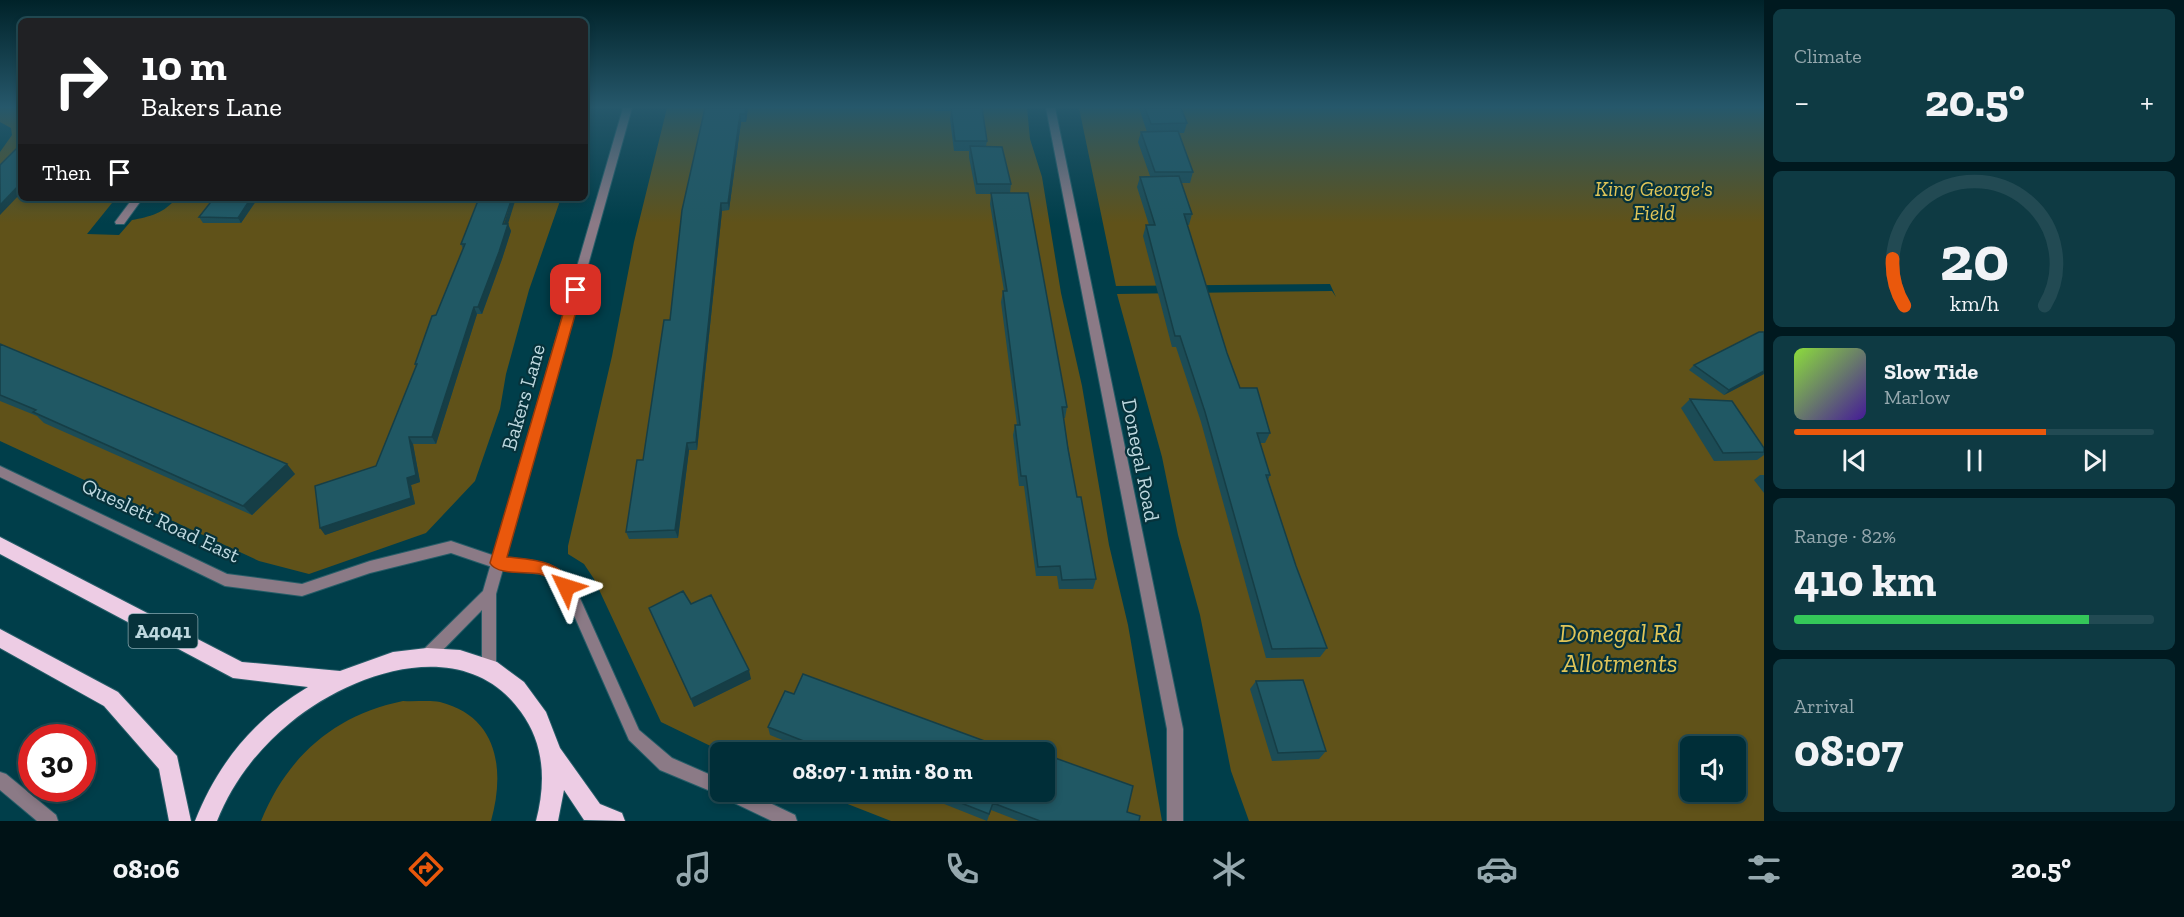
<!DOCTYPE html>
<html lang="en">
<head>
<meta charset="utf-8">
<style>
  body { margin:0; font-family:"Zilla Slab",serif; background:#0e3a43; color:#f1f3f6; height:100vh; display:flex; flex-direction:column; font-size:22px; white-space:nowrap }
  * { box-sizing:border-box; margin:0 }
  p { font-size:20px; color:#95a8ae }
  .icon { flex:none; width:33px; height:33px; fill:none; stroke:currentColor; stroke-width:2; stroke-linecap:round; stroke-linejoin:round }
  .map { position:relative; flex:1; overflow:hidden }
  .side { display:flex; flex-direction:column; gap:9px; padding:9px; background:#00191f; width:420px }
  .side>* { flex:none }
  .top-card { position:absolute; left:18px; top:18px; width:570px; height:183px; border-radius:9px; box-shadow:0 3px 9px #0003,0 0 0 2px #224a53; background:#202124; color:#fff; overflow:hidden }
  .controls { position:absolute; left:1680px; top:736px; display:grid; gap:12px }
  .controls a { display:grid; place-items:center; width:66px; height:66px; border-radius:9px; background:#002e38; box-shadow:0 3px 9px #0003,0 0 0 2px #224a53; font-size:30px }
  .speed { position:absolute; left:18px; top:724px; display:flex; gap:12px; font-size:30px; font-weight:700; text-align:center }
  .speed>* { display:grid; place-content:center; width:78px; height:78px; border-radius:50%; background:#002e38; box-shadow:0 3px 9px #0003,0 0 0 2px #224a53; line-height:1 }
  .speed .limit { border:9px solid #d22; background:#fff; color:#111 }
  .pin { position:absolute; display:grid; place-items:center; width:51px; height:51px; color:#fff; margin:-26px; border-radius:12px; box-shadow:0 3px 9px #0006 }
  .me { position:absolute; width:66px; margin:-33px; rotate:311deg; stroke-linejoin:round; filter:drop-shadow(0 0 4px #0008) }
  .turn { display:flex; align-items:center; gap:21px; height:126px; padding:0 24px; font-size:27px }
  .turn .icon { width:78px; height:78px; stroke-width:2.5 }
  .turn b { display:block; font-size:42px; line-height:51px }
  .then { display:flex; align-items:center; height:57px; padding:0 24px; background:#0003; gap:12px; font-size:22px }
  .big { font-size:45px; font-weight:700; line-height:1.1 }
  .side .tile { flex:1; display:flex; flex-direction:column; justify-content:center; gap:9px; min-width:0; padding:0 21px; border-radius:9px; background:#0e3a43 }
  .side .dial { align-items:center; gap:0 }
  .dial svg { height:156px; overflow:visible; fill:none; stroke:#224a53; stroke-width:7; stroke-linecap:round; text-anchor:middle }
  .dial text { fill:#f1f3f6; stroke:none }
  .song { display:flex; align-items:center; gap:18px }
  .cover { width:72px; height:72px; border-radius:9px; background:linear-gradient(135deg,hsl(90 70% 55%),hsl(260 70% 35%)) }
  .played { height:6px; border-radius:3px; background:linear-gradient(90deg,#ea580c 70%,#224a53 70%) }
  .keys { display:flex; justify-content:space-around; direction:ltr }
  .heat { display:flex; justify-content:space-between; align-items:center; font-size:33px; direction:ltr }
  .charge { height:9px; border-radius:4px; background:linear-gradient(90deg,#34c759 82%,#224a53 0) }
  .trip { position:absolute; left:710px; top:742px; width:345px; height:60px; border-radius:9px; background:#002e38; box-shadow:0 3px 9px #0003,0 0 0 2px #224a53; font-weight:700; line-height:60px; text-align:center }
  .tab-bar { display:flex; height:96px; justify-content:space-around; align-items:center; background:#001216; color:#95a8ae }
  .tab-bar .icon { width:42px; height:42px }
  .tab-bar .on { color:#ea580c }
  .tab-bar b { font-size:27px; color:#f1f3f6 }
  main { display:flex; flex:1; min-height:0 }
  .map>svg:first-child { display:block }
  .green { fill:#605219; fill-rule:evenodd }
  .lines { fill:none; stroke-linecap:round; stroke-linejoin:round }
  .service-casing { stroke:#265d68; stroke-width:2 }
  .minor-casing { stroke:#265d68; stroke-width:2 }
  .tertiary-casing { stroke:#265d68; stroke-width:2 }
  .trunk-casing { stroke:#265d68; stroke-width:2 }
  .service { fill:#8b7a86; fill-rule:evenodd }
  .minor { fill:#8b7a86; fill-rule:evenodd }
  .tertiary { fill:#8b7a86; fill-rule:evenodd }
  .trunk { fill:#edcce4; fill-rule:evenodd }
  .wall { fill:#1c4c56 }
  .shaded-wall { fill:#163e46 }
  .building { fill:#205864; stroke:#163e46; stroke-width:1.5 }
  .route { fill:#ea580c; stroke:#983908; stroke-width:1.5 }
  .labels { text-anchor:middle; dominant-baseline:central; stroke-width:4.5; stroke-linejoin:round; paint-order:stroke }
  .shield { fill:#06323b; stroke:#87a6ae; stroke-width:1.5 }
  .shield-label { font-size:20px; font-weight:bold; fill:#bed8df }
  .park-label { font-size:21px; font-style:italic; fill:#e0c558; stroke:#06323b }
  .street-label { font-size:21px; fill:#bed8df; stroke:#06323b }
  .near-park-label { font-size:26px; font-style:italic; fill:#e0c558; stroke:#06323b }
</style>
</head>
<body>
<main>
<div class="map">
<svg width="1764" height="821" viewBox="0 0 1764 821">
  <rect width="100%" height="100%" fill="#003e4a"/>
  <path class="green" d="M0 108H21V198H116L87 234 119 235 132 220C149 217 165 213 176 198H561L529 290 506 374 500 409 475 481 426 533 309 574 259 561 0 441V152L12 135 11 128 0 122Z
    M667 108H1027L1030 139 1042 177 1061 293 1082 386 1109 545 1128 625 1162 821H891L817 792H1044V753H725L661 722 594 579 584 564 568 554V546L612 356 634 242Z
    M1079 108H1764V821H1249L1231 771 1200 615 1178 535 1162 457 1117 294 1332 291 1336 297 1330 284 1116 286ZM1690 747H1736V792H1690Z
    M403 701C414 702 429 700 440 702 499 717 505 771 491 821H261C287 757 334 715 403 701Z"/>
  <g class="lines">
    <defs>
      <path id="service" d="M0 772 6 774 56 815 58 821H37L0 790Z"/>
      <path id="minor" d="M1046 108H1055L1183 729V821H1167V729Z
        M133 198H167L162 201 140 202 124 224H116L115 222Z
        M0 466 227 574 302 584 370 561 451 541 498 557 548 564 562 571 579 596 639 730 672 758 720 779V792H747L795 815 797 821H772L724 798 723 794 720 795 660 770 629 740 569 604 552 579 541 574 498 569 451 553 370 573 302 596 225 586 0 477Z"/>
      <path id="tertiary" d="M623 108H632L496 594V666L494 671 489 673 484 671 482 666V610L433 660 428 662 423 660 421 655 423 650 483 591Z"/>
      <path id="trunk" d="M0 537 242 662 340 671 393 652 427 648 460 650 497 662 524 682 546 712 560 748 600 804 622 813 625 821 584 820 564 790 558 821H536C546 783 545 745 521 712 465 633 353 671 290 723 258 749 232 783 217 821H195C218 763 254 719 308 687L233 678 0 554Z
        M0 629 118 692 177 756 191 821H169L159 769 104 706 0 648Z"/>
    </defs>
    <use href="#service" class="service-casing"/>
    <use href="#minor" class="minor-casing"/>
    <use href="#tertiary" class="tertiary-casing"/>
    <use href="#trunk" class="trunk-casing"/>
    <use href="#service" class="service"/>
    <use href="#minor" class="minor"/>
    <use href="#tertiary" class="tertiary"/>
    <use href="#trunk" class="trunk"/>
  </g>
  <path class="wall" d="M705 108H748L746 122H741L729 210 722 211 697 450H689L678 538 629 539 626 532 643 460 670 320Z
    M934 108H982L987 141 986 146 1011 184 1010 193 1067 407 1065 418H1063L1077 497 1096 579 1093 589H1059L1057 576H1036L1024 486H1019L1013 435 1015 425H1017L1001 302 1003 291H1004L990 204 991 194H976L969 157V151H954L950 119 951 111H935Z
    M1139 108H1181L1187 123 1184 133H1178L1193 172 1190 183H1181L1192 214 1189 225H1187L1227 353 1240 388 1270 433 1265 443H1260L1270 475 1268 480 1296 566 1327 648 1320 657 1266 658 1201 422 1176 347H1172L1143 236 1146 225H1149L1137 187 1140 177 1150 176 1138 142 1141 132H1147Z
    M258 198 241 223H203L199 217Z
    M508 224 511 231 502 259 482 314H477L436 444H413L420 482 411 485 415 504 325 535 376 466 416 366 415 364 436 315 463 249 461 244Z
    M0 344 295 474 252 515 44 423 37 416 0 401Z
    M1694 365 1764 374 1724 395 1689 370Z
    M1690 399 1764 448V455L1757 460 1714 461 1681 408Z
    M1760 475H1764V493L1754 480Z
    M691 604 751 679 694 707 649 608Z
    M1256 681 1326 751 1319 759 1272 761 1250 689Z
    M794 694 1017 753H815L770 735 768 727Z
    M914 792H1044L1127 812 1139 821H1019L991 810 987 821Z"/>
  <path class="shaded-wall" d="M746 108H748L746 122 745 114Z
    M740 114 741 122 729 210 728 203Z
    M21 183V193L0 215V205Z
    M251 198H258L241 223 238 218Z
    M512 198H516L508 224 511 231 502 259 482 314 478 307Z
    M721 203 722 211 697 450 696 442Z
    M474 307 477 314 436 444 432 437Z
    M1764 371V374L1724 395 1729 390Z
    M409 437 413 444 420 482 411 485 415 504 325 535 320 528Z
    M687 443 689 450 678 538 675 530Z
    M287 464 295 474 252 515 243 506Z
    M749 670 751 679 694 707 691 699Z"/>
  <path class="building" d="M705 108H746L745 114H740L728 203H721L696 442 687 443 675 530 626 532 637 460H643L664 320H670L682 210Z
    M951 108H982L987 141H955Z
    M1145 108H1181L1187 123 1151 124Z
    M1178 131 1193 172H1155L1141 132Z
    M21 144V183L0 205V165Z
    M970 146 1002 147 1011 184H977Z
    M1179 176 1192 214H1184L1227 353 1240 388H1257L1270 433H1257L1270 475H1266L1296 566 1327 648 1272 649 1205 412 1180 336H1175L1146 225H1155L1140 177Z
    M991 193H1028L1067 407H1062L1068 449 1077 497H1081L1096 579 1062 580 1060 566 1038 567 1026 476H1021L1015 425H1020L1003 291H1007Z
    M214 198H251L238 218 199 217Z
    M479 198H512L503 224H508L499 252 478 307H474L432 437H409L416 475 407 478 411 498 320 528 315 486 376 466 417 364H415L432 316 436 315 465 244H461Z
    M1759 332H1764V371L1729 390 1694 365Z
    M0 344 287 464 243 506 33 412 36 410 0 395Z
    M1690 399 1732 401 1764 448V452L1723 453Z
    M683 591 691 604 711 595 749 670 691 699 649 608Z
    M803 674 1017 753H834L768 727 785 691 794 694Z
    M1303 680 1326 751 1278 753 1256 681Z
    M1044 754 1133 786 1127 812 1140 816 1139 821H1040L993 803 989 814 933 792H1044Z"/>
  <linearGradient id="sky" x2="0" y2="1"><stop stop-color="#002229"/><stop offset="0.48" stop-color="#26586b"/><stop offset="1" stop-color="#26586b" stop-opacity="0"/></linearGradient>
  <rect width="1764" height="223" fill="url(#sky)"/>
  <path class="route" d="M576 286 582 290 507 557C534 560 561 560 574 587L571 592 566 594C555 590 553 577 540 574 527 571 497 576 490 563L570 290Z"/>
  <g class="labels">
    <rect class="shield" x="128.5" y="614" width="69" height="34" rx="4.5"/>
    <g class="shield-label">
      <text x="163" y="631">A4041</text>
    </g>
    <g class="park-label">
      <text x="1654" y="188">King George's<tspan x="1654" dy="24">Field</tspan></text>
    </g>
    <g class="street-label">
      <text transform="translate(523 397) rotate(-74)">Bakers Lane</text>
      <text transform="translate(1141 460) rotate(79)">Donegal Road</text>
      <text transform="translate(161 520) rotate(25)">Queslett Road East</text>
    </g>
    <g class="near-park-label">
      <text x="1620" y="633">Donegal Rd<tspan x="1620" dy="30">Allotments</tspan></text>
    </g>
  </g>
</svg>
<div class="controls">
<a><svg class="icon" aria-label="sound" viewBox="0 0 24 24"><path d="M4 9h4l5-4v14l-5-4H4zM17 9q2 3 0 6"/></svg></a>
</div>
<div class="speed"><div class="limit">30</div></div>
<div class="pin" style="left:576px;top:290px;background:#d93025"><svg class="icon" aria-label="arrive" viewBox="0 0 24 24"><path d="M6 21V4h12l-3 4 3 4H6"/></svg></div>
<svg class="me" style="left:566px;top:587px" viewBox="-20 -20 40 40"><path d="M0-17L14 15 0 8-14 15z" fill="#ea580c" stroke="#fff" stroke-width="4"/></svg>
<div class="trip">08:07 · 1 min · 80 m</div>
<div class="top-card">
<div class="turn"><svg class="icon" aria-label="right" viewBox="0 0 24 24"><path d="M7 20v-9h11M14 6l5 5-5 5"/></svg><div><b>10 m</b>Bakers Lane</div></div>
<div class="then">Then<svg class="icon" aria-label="arrive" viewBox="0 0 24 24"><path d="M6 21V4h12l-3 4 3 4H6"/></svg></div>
</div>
</div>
<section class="side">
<div class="tile"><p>Climate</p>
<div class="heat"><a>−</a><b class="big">20.5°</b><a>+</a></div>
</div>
<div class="tile dial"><svg viewBox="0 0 100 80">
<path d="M14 69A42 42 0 1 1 86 69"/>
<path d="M14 69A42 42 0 0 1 8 45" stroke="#ea580c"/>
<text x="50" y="56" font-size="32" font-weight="700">20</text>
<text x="50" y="72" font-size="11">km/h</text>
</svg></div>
<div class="tile">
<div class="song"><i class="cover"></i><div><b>Slow Tide</b><p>Marlow</p></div></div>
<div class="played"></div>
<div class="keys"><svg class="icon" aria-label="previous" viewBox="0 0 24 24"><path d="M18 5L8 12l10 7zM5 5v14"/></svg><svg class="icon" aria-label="pause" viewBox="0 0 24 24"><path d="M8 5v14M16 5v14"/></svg><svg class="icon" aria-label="next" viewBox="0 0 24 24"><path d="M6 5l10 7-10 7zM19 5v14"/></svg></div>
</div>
<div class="tile"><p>Range · 82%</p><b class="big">410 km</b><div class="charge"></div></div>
<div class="tile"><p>Arrival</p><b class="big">08:07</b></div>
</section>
</main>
<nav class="tab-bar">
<b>08:06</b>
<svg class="icon on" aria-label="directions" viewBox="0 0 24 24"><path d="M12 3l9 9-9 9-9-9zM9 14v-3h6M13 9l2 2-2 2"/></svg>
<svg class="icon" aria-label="music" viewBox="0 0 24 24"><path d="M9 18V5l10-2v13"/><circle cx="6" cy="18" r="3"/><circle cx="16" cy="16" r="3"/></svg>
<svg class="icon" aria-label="phone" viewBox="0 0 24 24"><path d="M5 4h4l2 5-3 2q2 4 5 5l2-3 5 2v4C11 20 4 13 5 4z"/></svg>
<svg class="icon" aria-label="climate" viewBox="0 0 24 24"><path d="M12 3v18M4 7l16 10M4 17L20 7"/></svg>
<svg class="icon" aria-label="car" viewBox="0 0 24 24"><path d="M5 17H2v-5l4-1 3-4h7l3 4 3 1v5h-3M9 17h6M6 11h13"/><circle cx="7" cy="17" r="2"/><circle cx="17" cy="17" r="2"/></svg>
<svg class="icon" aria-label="filters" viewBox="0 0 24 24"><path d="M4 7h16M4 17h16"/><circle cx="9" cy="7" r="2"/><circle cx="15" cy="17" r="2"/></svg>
<b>20.5°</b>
</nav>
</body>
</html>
